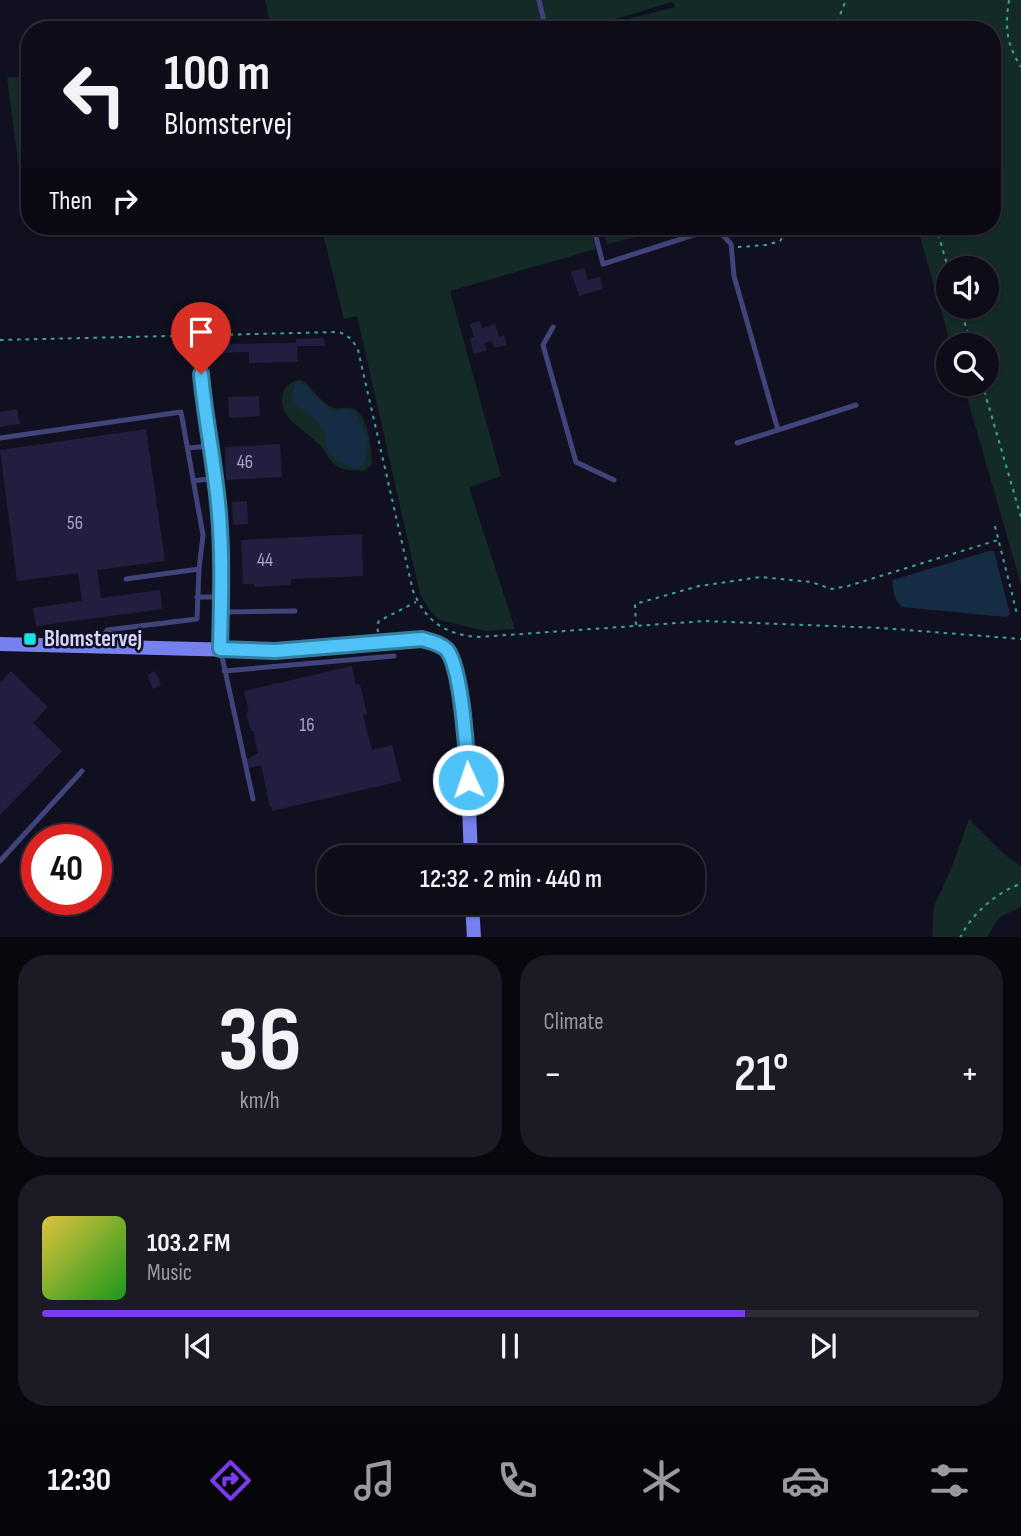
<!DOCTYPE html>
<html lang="en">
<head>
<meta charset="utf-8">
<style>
  body { margin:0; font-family:"Sofia Sans Condensed",sans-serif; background:#1b1a25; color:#f1f3f6; height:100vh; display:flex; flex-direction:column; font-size:26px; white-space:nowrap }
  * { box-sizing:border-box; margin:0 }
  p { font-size:23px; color:#9a9ba2 }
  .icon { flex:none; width:38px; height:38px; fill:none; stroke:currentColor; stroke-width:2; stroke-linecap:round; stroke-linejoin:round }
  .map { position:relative; height:937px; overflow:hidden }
  .side { display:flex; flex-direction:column; gap:18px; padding:18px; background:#07070d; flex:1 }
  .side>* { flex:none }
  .top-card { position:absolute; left:21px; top:21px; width:980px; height:214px; border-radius:28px; box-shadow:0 2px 5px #0004,0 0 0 2px #2d2c37; background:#0d0c18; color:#f1f3f6; overflow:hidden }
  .tools { position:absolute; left:936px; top:256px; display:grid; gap:14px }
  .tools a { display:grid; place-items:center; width:63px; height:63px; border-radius:50%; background:#0d0c18; box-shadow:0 2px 5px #0004,0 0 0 2px #2d2c37; font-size:35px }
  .speed { position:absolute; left:21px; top:824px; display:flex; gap:14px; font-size:35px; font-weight:700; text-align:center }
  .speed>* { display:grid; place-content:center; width:91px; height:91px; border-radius:50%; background:#0d0c18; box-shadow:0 2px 5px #0004,0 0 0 2px #2d2c37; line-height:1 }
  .speed .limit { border:10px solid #d22; background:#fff; color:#111 }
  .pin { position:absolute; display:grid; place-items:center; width:60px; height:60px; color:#fff; margin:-72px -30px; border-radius:50% 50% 50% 0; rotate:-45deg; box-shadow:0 0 7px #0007 }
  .pin .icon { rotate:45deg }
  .me { position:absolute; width:77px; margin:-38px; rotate:357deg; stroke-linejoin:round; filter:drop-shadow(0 0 5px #0008) }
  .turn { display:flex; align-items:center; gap:24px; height:147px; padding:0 28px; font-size:32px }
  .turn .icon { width:91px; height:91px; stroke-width:2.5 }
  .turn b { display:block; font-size:49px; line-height:60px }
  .then { display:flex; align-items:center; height:66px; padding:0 28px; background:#0003; gap:14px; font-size:26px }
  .big { font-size:52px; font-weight:600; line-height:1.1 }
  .side .card { flex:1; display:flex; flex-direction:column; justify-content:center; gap:10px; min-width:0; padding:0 24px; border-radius:28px; background:#1b1a25 }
  .side .dial { align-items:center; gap:0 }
  .dial b { font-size:91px; line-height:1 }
  .song { display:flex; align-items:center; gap:21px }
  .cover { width:84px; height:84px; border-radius:10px; background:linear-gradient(135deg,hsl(50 70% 55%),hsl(120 70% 35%)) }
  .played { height:7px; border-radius:4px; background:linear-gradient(90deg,#7c3aed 75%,#2d2c37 75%) }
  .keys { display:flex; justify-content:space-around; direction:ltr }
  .heat { display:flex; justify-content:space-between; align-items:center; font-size:38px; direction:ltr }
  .side .tiles { flex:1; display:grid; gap:18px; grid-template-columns:1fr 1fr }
  .card:last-child { grid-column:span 2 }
  .trip { position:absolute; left:317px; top:845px; width:388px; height:70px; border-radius:28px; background:#0d0c18; box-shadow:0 2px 5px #0004,0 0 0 2px #2d2c37; font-weight:600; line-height:70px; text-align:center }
  .tabs { display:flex; height:112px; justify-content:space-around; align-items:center; background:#05050a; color:#9a9ba2 }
  .tabs .icon { width:49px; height:49px }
  .tabs .selected { color:#7c3aed }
  .tabs b { font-size:32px; color:#f1f3f6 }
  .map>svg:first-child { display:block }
  .green { fill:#142a27; fill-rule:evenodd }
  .water { fill:#152c45 }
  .building { fill:#211e3f }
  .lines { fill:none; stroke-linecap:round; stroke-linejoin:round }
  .path { stroke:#3ca695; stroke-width:2; stroke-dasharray:3.5 5; stroke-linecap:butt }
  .lane { stroke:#40447a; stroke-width:5 }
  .street { stroke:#40447a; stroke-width:10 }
  .secondary { stroke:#7680ef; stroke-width:14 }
  .route-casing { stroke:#337fa1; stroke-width:18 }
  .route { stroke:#4fc3f7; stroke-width:12 }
  .poi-dot { fill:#1ae0e0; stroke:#111020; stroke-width:2.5 }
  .labels { text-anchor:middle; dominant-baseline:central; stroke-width:5; stroke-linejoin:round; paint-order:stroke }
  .number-label { font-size:19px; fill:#a8a6cb }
  .poi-label { font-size:23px; font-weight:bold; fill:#d5d4fa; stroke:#111020; text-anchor:start }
</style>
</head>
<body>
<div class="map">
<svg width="1021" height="938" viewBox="0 0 1021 938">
  <rect width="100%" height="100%" fill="#111020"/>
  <path class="green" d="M265 0H1021V585L963 383H987V345H951L917 226H992V30H584L676 7 672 2 579 30H272ZM948 268H987V306H948Z
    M7 77H30V185H21Z
    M321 226H589L596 249 450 291 501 476 469 487 515 629 486 631 440 620 430 611 420 594 357 316 344 319Z
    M602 226H682L607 244Z
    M300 380 306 382C312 390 321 401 329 406 336 411 344 406 352 408 369 414 371 448 372 464L364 471C355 470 344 471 337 466 328 461 326 451 319 444 306 430 276 418 283 393 285 385 293 381 300 380Z
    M969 819 1005 855 1021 866V907L1000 917 987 937H932L934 906 951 869Z"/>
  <path class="water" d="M298 382C308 384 322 405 334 412L345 408 355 411C364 428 376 451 360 467 357 467 353 468 349 467 343 465 329 456 327 450 324 440 329 435 319 424 310 414 298 409 291 398L295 384Z
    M989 551H994L1010 614 1006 617 902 607C895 602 892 588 893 580Z"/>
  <path class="building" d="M584 268 588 280 600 277 603 289 579 296 571 272Z
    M480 321 482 328 495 324 499 337 504 335 507 345 494 348 492 341 484 343 487 350 474 354 470 339 474 337 470 324Z
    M324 338 325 346H297L298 362 249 363V352L219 353V344L296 343V339Z
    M259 396 260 416 229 418 228 397Z
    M17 409 20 424 0 427V412Z
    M146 429 165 561 97 570 101 598 160 590 162 609 36 626 33 608 82 601 78 573 17 581 0 450Z
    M280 444 282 477 226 480 225 447Z
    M247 501 248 524 233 525 232 502Z
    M362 534 363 576 291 579V585L254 587V584H243L241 540Z
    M352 666 356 685 360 684 367 714 363 715 372 750 392 745 401 781 272 811V807H270L266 792H267L261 765 250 768 246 760 258 753 253 731H251L246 713 249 712 244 691Z
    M11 671 48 707 33 723 62 751 0 815V683Z
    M155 671 161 685 153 689 147 675Z"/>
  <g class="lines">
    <path class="path" d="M1009 0C1005 27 1006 43 1021 67
      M834 30 846 0
      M936 226 948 268
      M738 247 767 245 780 241 785 234 782 226
      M960 306 971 345
      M0 340 339 332C349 336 353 340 358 350L413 591C426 622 446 635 479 637L705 621 881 628 1021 639
      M982 383 1021 517
      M995 526 1017 614
      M636 625 635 604 699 586 761 577 811 582 832 589 848 586 998 540
      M378 632 377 625 379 621 416 602
      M960 938C970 916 997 891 1021 884"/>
    <path class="lane" d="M539 0 546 30
      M593 226 603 264 703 232H720L731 244 734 276 778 430
      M553 327 543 345 576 462 614 480
      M0 438 181 412 203 535 199 569 197 619 107 630 99 646
      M737 443 856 405
      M188 448 210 446
      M193 481 215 478
      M126 579 199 569
      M197 597H221
      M221 612 295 611
      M221 652 253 799
      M224 671 394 656
      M0 861 82 771"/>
    <path class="street" d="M201 374C205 418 214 460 218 503 223 551 221 600 220 649"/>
    <path class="secondary" d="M0 644 275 651 422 639 439 644 446 650 454 663 459 690 467 755 471 858
      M472 903 474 938"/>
  </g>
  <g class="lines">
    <defs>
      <path id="route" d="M201 374C205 418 214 460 218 503 223 551 221 600 220 649L275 651 422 639C431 642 440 643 447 650 462 669 467 754 468 780"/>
    </defs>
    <use href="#route" class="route-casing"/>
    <use href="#route" class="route"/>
  </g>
  <rect class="poi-dot" x="23" y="632" width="14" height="14" rx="3.5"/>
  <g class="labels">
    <g class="number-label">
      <text x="245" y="462">46</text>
      <text x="75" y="523">56</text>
      <text x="265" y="560">44</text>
      <text x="307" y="725">16</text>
    </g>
    <g class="poi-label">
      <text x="44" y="639">Blomstervej</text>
    </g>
  </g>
</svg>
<div class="tools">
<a><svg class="icon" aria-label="sound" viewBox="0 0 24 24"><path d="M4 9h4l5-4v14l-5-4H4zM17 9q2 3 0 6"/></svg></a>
<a><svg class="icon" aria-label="search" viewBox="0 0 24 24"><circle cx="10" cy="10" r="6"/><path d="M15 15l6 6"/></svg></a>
</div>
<div class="speed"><div class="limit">40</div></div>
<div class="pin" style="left:201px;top:374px;background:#d93025"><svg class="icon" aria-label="arrive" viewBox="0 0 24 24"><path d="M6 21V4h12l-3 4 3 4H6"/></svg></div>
<svg class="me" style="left:468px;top:780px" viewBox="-20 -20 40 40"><circle r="17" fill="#4fc3f7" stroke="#fff" stroke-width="3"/><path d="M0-11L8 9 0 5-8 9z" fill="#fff"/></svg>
<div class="trip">12:32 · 2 min · 440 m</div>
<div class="top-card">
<div class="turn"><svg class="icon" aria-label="left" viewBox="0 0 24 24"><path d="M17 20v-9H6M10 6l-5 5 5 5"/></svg><div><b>100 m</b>Blomstervej</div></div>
<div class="then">Then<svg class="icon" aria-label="right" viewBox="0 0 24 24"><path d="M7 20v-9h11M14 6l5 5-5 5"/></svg></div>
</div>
</div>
<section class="side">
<div class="tiles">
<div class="card dial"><b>36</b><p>km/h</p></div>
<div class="card"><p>Climate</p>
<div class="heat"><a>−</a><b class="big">21°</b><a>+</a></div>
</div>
<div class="card">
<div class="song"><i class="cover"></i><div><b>103.2 FM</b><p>Music</p></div></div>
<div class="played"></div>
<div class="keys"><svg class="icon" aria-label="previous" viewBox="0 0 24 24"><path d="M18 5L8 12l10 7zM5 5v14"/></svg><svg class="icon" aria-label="pause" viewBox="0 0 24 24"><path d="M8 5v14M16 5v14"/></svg><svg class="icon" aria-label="next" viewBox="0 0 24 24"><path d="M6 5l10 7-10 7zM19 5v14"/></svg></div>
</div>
</div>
</section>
<nav class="tabs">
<b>12:30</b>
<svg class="icon selected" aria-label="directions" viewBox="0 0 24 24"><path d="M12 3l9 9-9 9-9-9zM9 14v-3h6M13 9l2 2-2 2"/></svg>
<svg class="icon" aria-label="music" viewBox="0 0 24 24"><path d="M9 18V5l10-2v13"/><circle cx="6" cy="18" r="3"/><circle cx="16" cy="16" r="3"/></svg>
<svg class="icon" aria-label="phone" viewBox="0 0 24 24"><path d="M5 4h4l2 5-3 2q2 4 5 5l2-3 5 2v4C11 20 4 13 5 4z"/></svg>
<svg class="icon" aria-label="climate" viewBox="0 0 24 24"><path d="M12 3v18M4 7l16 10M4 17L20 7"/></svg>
<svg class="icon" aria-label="car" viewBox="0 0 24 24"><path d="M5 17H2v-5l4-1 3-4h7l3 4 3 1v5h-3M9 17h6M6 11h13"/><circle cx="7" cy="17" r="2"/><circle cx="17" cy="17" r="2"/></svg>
<svg class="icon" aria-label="filters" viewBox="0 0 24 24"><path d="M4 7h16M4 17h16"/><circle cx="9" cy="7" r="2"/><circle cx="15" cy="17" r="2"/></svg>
</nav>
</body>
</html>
